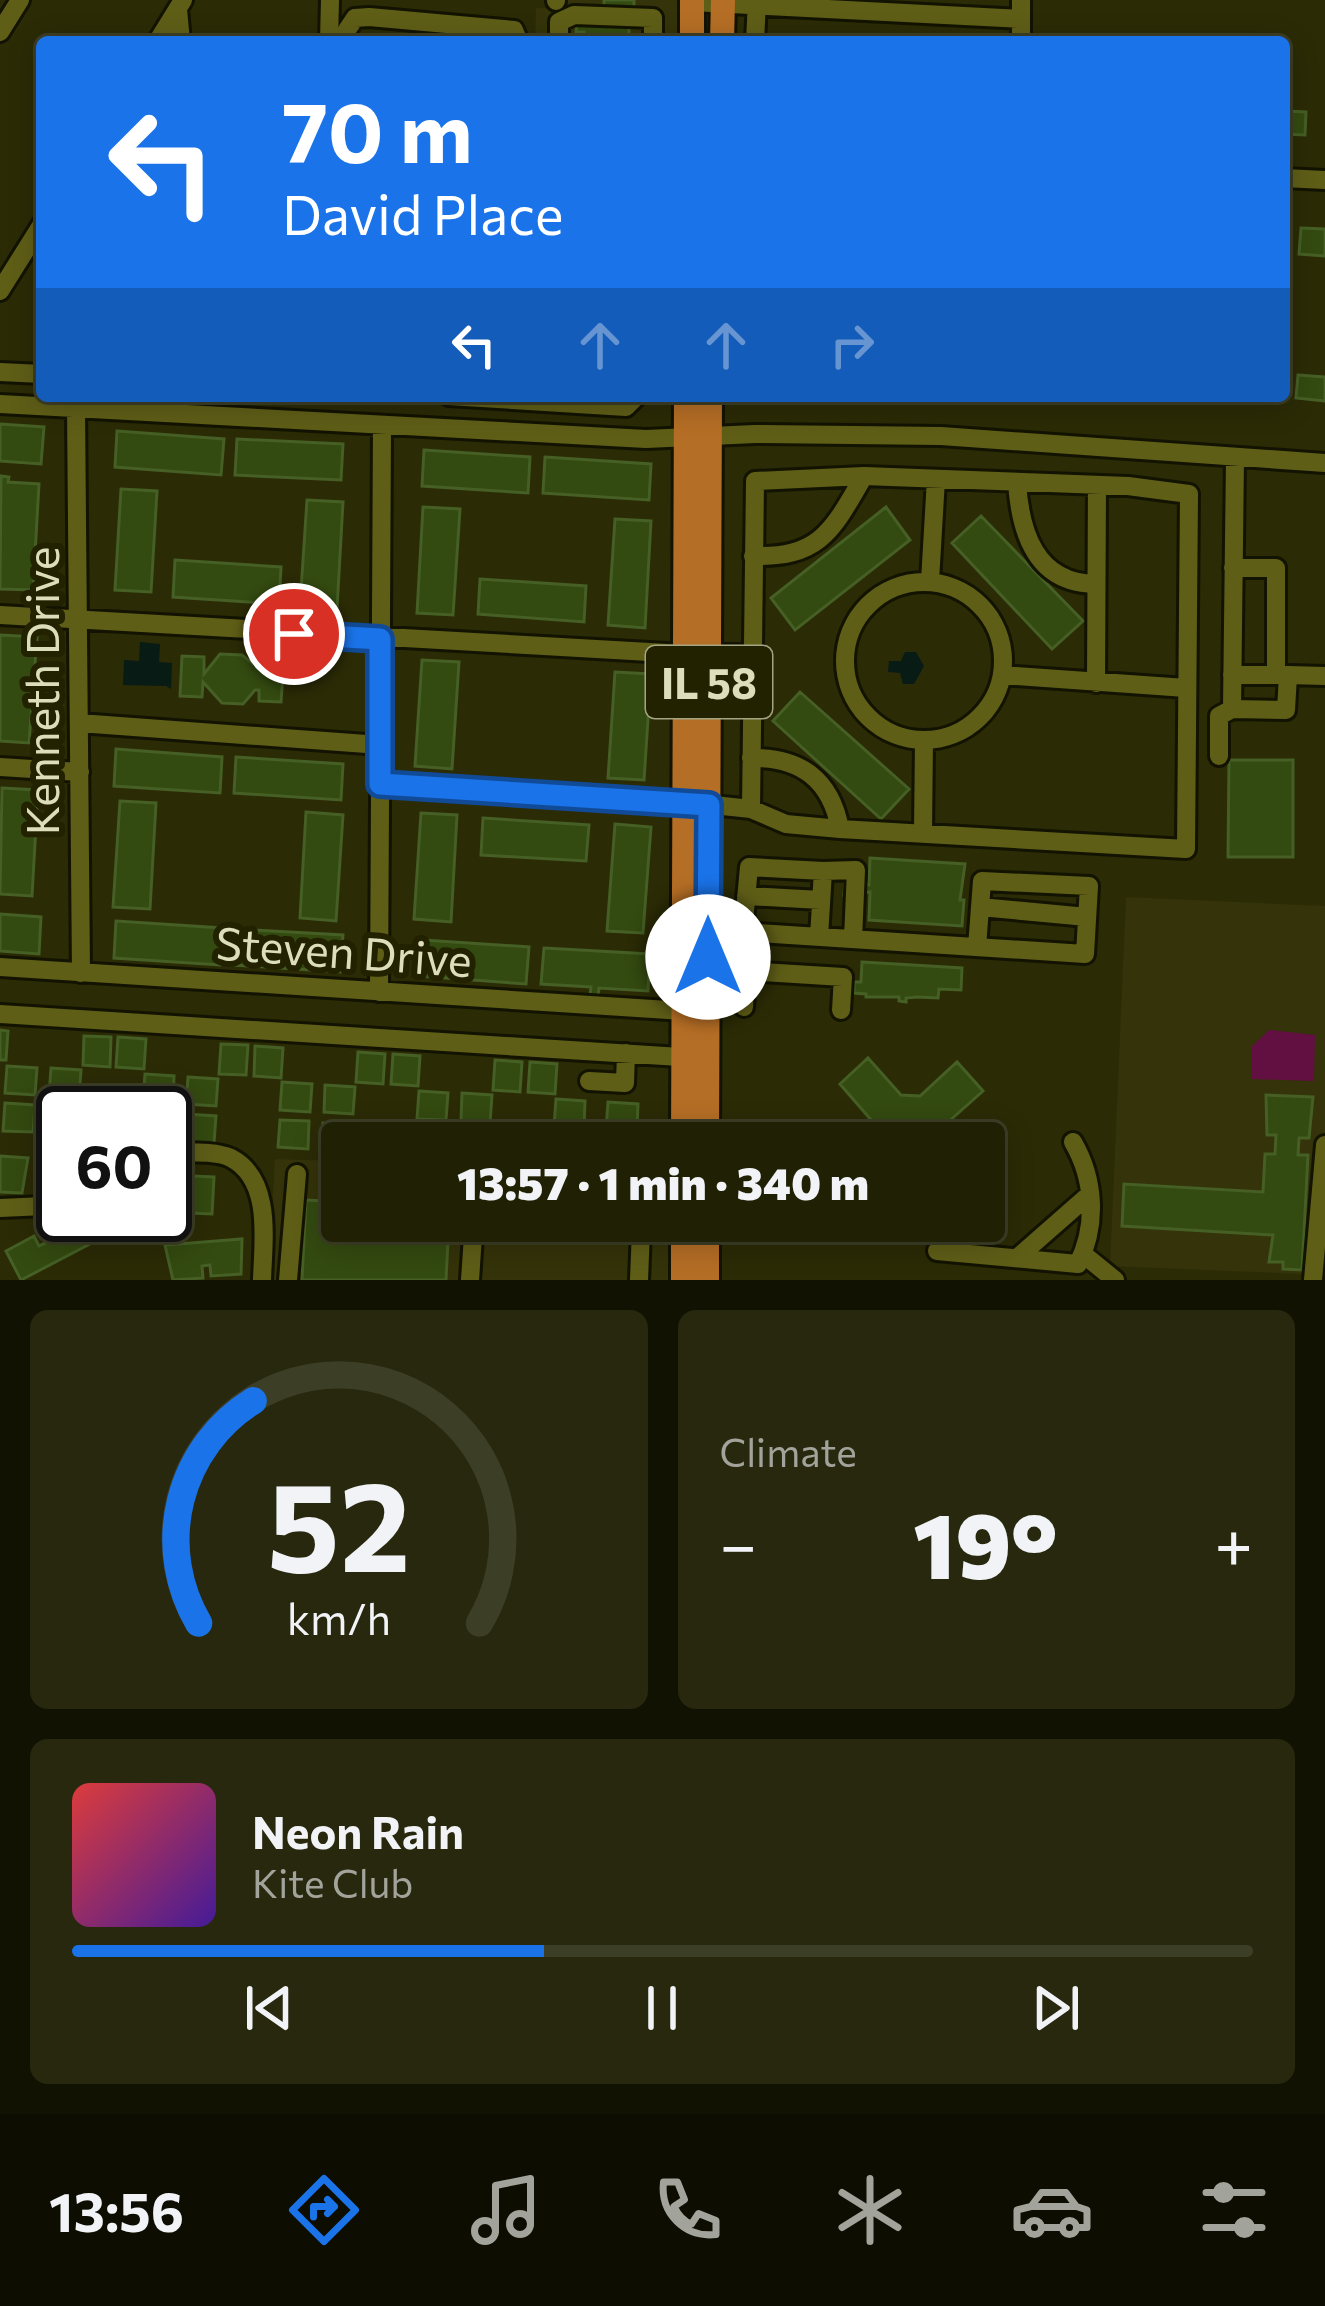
<!DOCTYPE html>
<html lang="en">
<head>
<meta charset="utf-8">
<style>
  body { margin:0; font-family:Commissioner,sans-serif; background:#28280e; color:#f1f3f6; height:100vh; display:flex; flex-direction:column; font-size:45px; white-space:nowrap }
  * { box-sizing:border-box; margin:0 }
  p { font-size:39px; color:#a2a39a }
  .icon { flex:none; width:66px; height:66px; fill:none; stroke:currentColor; stroke-width:2; stroke-linecap:round; stroke-linejoin:round }
  .map { position:relative; height:1280px; overflow:hidden }
  .panel { display:flex; flex-direction:column; gap:30px; padding:30px; background:#121202; flex:1 }
  .panel>* { flex:none }
  .hud { position:absolute; left:36px; top:36px; width:1254px; height:366px; border-radius:12px; box-shadow:0 6px 30px #0003,0 0 0 3px #3d3e26; background:#1a73e8; color:#fff; overflow:hidden }
  .speed { position:absolute; left:36px; top:1086px; display:flex; gap:24px; font-size:60px; font-weight:700; text-align:center }
  .speed>* { display:grid; place-content:center; width:156px; height:156px; border-radius:50%; background:#202004; box-shadow:0 6px 30px #0003,0 0 0 3px #3d3e26; line-height:1 }
  .speed .limit { border:6px solid #111; border-radius:18px; background:#fff; color:#111 }
  .pin { position:absolute; display:grid; place-items:center; width:102px; height:102px; color:#fff; margin:-51px; border:6px solid #fff; border-radius:50%; box-shadow:0 3px 12px #0007 }
  .me { position:absolute; width:132px; margin:-66px; rotate:0deg; stroke-linejoin:round; filter:drop-shadow(0 0 9px #0008) }
  .turn { display:flex; align-items:center; gap:42px; height:252px; padding:0 48px; font-size:54px }
  .turn .icon { width:156px; height:156px; stroke-width:2.5 }
  .turn b { display:block; font-size:84px; line-height:102px }
  .lanes { display:flex; align-items:center; height:114px; padding:0 48px; background:#0003; justify-content:center; gap:60px; direction:ltr }
  .lanes .off { opacity:.35 }
  .big { font-size:90px; font-weight:800; line-height:1.1 }
  .panel .tile { flex:1; display:flex; flex-direction:column; justify-content:center; gap:18px; min-width:0; padding:0 42px; border-radius:18px; background:#28280e }
  .panel .dial { align-items:center; gap:0 }
  .dial svg { height:312px; overflow:visible; fill:none; stroke:#3d3e26; stroke-width:7; stroke-linecap:round; text-anchor:middle }
  .dial text { fill:#f1f3f6; stroke:none }
  .song { display:flex; align-items:center; gap:36px }
  .cover { width:144px; height:144px; border-radius:18px; background:linear-gradient(135deg,hsl(0 70% 55%),hsl(260 70% 35%)) }
  .played { height:12px; border-radius:6px; background:linear-gradient(90deg,#1a73e8 40%,#3d3e26 40%) }
  .keys { display:flex; justify-content:space-around; direction:ltr }
  .heat { display:flex; justify-content:space-between; align-items:center; font-size:66px; direction:ltr }
  .panel .tiles { flex:1; display:grid; gap:30px; grid-template-columns:1fr 1fr }
  .tile:last-child { grid-column:span 2 }
  .trip { position:absolute; left:321px; top:1122px; width:684px; height:120px; border-radius:12px; background:#202004; box-shadow:0 6px 30px #0003,0 0 0 3px #3d3e26; font-weight:800; line-height:120px; text-align:center }
  .menu { display:flex; height:192px; justify-content:space-around; align-items:center; background:#0d0d02; color:#a2a39a }
  .menu .icon { width:84px; height:84px }
  .menu .current { color:#1a73e8 }
  .menu b { font-size:54px; color:#f1f3f6 }
  .map>svg:first-child { display:block }
  .built { fill:#343309 }
  .green { fill:#620f42 }
  .water { fill:#081b15 }
  .building { fill:#334a10; stroke:#455f24; stroke-width:3 }
  .lines { fill:none; stroke-linecap:round; stroke-linejoin:round }
  .minor-casing { stroke:#131301; stroke-width:24 }
  .major-casing { stroke:#131301; stroke-width:30 }
  .minor { stroke:#5f5e17; stroke-width:18 }
  .major { stroke:#b56e25; stroke-width:24 }
  .route-casing { stroke:#114b97; stroke-width:30 }
  .route { stroke:#1a73e8; stroke-width:21 }
  .labels { text-anchor:middle; dominant-baseline:central; stroke-width:12; stroke-linejoin:round; paint-order:stroke }
  .shield { fill:#222100; stroke:#a4a583; stroke-width:3 }
  .shield-label { font-size:42px; font-weight:bold; fill:#dcddbb }
  .street-label { font-size:45px; fill:#dcddbb; stroke:#222100 }
</style>
</head>
<body>
<div class="map">
<svg width="1325" height="1280" viewBox="0 0 1325 1280">
  <rect width="100%" height="100%" fill="#2b2b06"/>
  <path class="built" d="M564 0H680V42H535L536 8 563 9Z
    M1126 897 1325 906V1275L1110 1266Z
    M275 1159 342 1161V1221H675L674 1280H268Z"/>
  <path class="green" d="M1269 1030 1315 1035 1314 1081 1251 1079 1252 1046Z"/>
  <path class="water" d="M140 642 160 644 159 662 172 663 171 689 166 686 123 685 124 660 139 661Z
    M905 652H916L924 666 914 684H903L900 673 888 672 889 661H901Z"/>
  <path class="building" d="M604 0H634V10H604Z
    M629 20V42H584V32H576L577 22Z
    M1286 111 1306 112 1305 135 1284 134Z
    M1301 228 1325 229V256L1299 254Z
    M1298 375 1325 377V401L1296 398Z
    M0 424 44 427 41 464 0 461Z
    M117 431 224 439 221 475 115 467Z
    M237 439 343 444 341 480 235 475Z
    M424 450 530 457 528 493 422 486Z
    M545 457 651 464 649 500 543 493Z
    M1 476 9 477 8 482 39 484 33 590 0 589Z
    M121 489 157 491 151 592 115 590Z
    M307 500 343 502 337 609 300 606Z
    M423 507 460 509 453 615 417 613Z
    M886 507 910 540 795 630 771 598Z
    M981 516 1083 621 1052 649 952 543Z
    M615 519 651 521 645 628 608 625Z
    M175 560 281 567 279 604 173 597Z
    M480 579 586 586 584 622 478 614Z
    M0 635 37 637 29 743 0 741Z
    M220 654 242 655 257 667 262 660 284 661 281 702 259 701V690H255L243 704 222 703 203 682 202 697 180 696 182 656 204 657V674Z
    M422 660 459 662 452 769 415 766Z
    M615 672 651 674 644 780 608 778Z
    M800 692 909 789 881 819 773 721Z
    M116 749 222 757 220 793 114 786Z
    M236 757 343 764 341 800 234 793Z
    M1229 760H1293V857H1228Z
    M2 788 38 790 32 896 0 894Z
    M120 801 156 803 150 909 113 907Z
    M306 812 343 815 336 921 300 918Z
    M421 813 457 815 451 922 414 919Z
    M483 818 589 825 586 861 481 855Z
    M615 824 651 827 643 933 607 931Z
    M870 858 965 864 960 900H964L962 926 869 920 870 892 844 895 845 881 869 885Z
    M0 914 41 917 39 954 0 951Z
    M116 921 222 928 220 965 114 958Z
    M236 929 343 935 340 972 234 965Z
    M423 940 529 947 526 984 420 976Z
    M544 948 650 954 648 991 599 988 598 996 590 995 591 987 541 984Z
    M862 962 962 968 961 990 939 989 938 998 917 997 906 998V1002L899 1001V997H866V994L854 993V982H861Z
    M0 1030 8 1031 6 1060H0Z
    M84 1036 111 1037 110 1067 83 1065Z
    M118 1037 146 1039 144 1069 116 1067Z
    M221 1044 248 1045 246 1075 219 1074Z
    M255 1046 283 1048 281 1078 254 1076Z
    M358 1052 385 1054 383 1084 356 1082Z
    M393 1054 420 1056 418 1086 391 1084Z
    M868 1058 901 1095 920 1096 957 1062 983 1091 946 1124 945 1143H867L872 1121 840 1084Z
    M495 1060 522 1062 520 1092 493 1090Z
    M530 1062 557 1064 555 1094 528 1092Z
    M7 1066 37 1068 35 1095 5 1093Z
    M51 1068 81 1070 79 1098 49 1096Z
    M145 1074 174 1076 173 1103 143 1101Z
    M188 1077 218 1079 216 1106 186 1104Z
    M282 1082 312 1084 310 1112 280 1110Z
    M325 1085 355 1087 353 1114 324 1112Z
    M419 1091 448 1093 446 1120 417 1119Z
    M462 1093 492 1095 490 1123 461 1121Z
    M1266 1095 1313 1097 1309 1138H1299L1298 1155H1308L1302 1270 1283 1269V1262H1269L1273 1235 1122 1226 1124 1184 1263 1192 1265 1154H1275L1276 1135H1267Z
    M556 1099 585 1101 584 1128 554 1126Z
    M608 1102 638 1104 637 1131 606 1130Z
    M5 1103 35 1105 33 1132 3 1131Z
    M49 1106 79 1108 78 1113H63V1134L47 1133Z
    M142 1111 172 1113 170 1141H165V1113Z
    M186 1114 216 1116 214 1143 184 1142Z
    M280 1120 309 1121 308 1149 278 1147Z
    M323 1123 353 1125 352 1143H342V1151L321 1150Z
    M417 1128 446 1130V1143H416Z
    M460 1131 490 1133 489 1143H459Z
    M553 1136 583 1138V1143H553Z
    M0 1156 28 1158 22 1193 0 1192Z
    M169 1175H186V1190H193V1176L214 1177 212 1214 165 1212Z
    M306 1200 342 1202V1221H449L446 1280H302Z
    M95 1215H101L111 1233 21 1280 6 1251 34 1236 39 1246 47 1242 40 1229 55 1221 61 1232 68 1229 61 1217 64 1215Z
    M242 1239 241 1274 211 1276 210 1265 202 1266 203 1278 173 1280 165 1245Z"/>
  <g class="lines">
    <defs>
      <path id="minor" d="M556 1V0
        M692 2 1021 19
        M178 9 181 42
        M0 32 20 0
        M157 42 183 0
        M329 42 330 0
        M346 42 347 30 355 18 369 17 514 30 519 42
        M559 42V22L574 15 653 18V42
        M755 42 757 0
        M1021 42V0
        M1284 178 1325 180
        M0 291 42 224
        M0 372 42 374
        M449 396 626 407 637 396
        M0 404 646 439 755 434 941 436 1325 463
        M76 408 81 973
        M1235 458 1232 709 1286 710 1288 675 1325 676
        M1017 482C1020 531 1035 583 1095 584
        M753 556C821 558 833 529 864 476
        M1233 568H1276V675
        M930 581 936 479
        M845 661a79 79 0 1 1 158 0a79 79 0 1 1-158 0Z
        M0 615 685 654
        M709 654H752
        M1002 675 1186 688
        M1232 675H1288
        M1096 683 1097 485
        M79 723 380 745
        M1219 756V716L1232 709
        M751 758C801 757 831 780 840 829
        M0 767 80 772
        M380 784 685 802 751 809 786 824 840 829 1186 849 1189 494 1128 486 864 476 755 481 751 809
        M923 833 924 740
        M823 871 856 870 853 939
        M746 896 821 900
        M980 907 1087 917
        M708 926 743 932 1085 954 1089 886 982 881 977 947
        M743 932 749 867 823 871 819 937
        M0 967 684 1011
        M379 992 382 427
        M744 1007 746 971 843 977 841 1010
        M0 1014 696 1058
        M589 1081 625 1083 626 1053
        M165 1152C184 1153 214 1150 231 1158 273 1180 263 1242 262 1280
        M0 1208 45 1206 63 1192
        M937 1251 1078 1264C1097 1225 1095 1180 1073 1142
        M1083 1254 1115 1280
        M1017 1258 1090 1194
        M288 1280 297 1174
        M470 1280 474 1221
        M639 1280 641 1229
        M1313 1280 1325 1145"/>
      <path id="major" d="M692 42V0
        M722 42 723 0
        M683 1143 686 396
        M707 1143 710 396
        M683 1280V1221
        M707 1280V1221"/>
    </defs>
    <use href="#minor" class="minor-casing"/>
    <use href="#major" class="major-casing"/>
    <use href="#minor" class="minor"/>
    <use href="#major" class="major"/>
  </g>
  <g class="lines">
    <defs>
      <path id="route" d="M294 634 380 639V784L709 805 708 957"/>
    </defs>
    <use href="#route" class="route-casing"/>
    <use href="#route" class="route"/>
  </g>
  <g class="labels">
    <rect class="shield" x="646" y="646" width="126" height="72" rx="9"/>
    <g class="shield-label">
      <text x="709" y="682">IL 58</text>
    </g>
    <g class="street-label">
      <text transform="translate(40 691) rotate(-90)">Kenneth Drive</text>
      <text transform="translate(344 950) rotate(4)">Steven Drive</text>
    </g>
  </g>
</svg>
<div class="speed"><div class="limit">60</div></div>
<div class="pin" style="left:294px;top:634px;background:#d93025"><svg class="icon" aria-label="arrive" viewBox="0 0 24 24"><path d="M6 21V4h12l-3 4 3 4H6"/></svg></div>
<svg class="me" style="left:708px;top:957px" viewBox="-20 -20 40 40"><circle r="19" fill="#fff"/><path d="M0-13L10 11 0 6-10 11z" fill="#1a73e8"/></svg>
<div class="trip">13:57 · 1 min · 340 m</div>
<div class="hud">
<div class="turn"><svg class="icon" aria-label="left" viewBox="0 0 24 24"><path d="M17 20v-9H6M10 6l-5 5 5 5"/></svg><div><b>70 m</b>David Place</div></div>
<div class="lanes"><svg class="icon" aria-label="left" viewBox="0 0 24 24"><path d="M17 20v-9H6M10 6l-5 5 5 5"/></svg><svg class="icon off" aria-label="ahead" viewBox="0 0 24 24"><path d="M12 20V5M6 11l6-6 6 6"/></svg><svg class="icon off" aria-label="ahead" viewBox="0 0 24 24"><path d="M12 20V5M6 11l6-6 6 6"/></svg><svg class="icon off" aria-label="right" viewBox="0 0 24 24"><path d="M7 20v-9h11M14 6l5 5-5 5"/></svg></div>
</div>
</div>
<section class="panel">
<div class="tiles">
<div class="tile dial"><svg viewBox="0 0 100 80">
<path d="M14 69A42 42 0 1 1 86 69"/>
<path d="M14 69A42 42 0 0 1 28 12" stroke="#1a73e8"/>
<text x="50" y="56" font-size="32" font-weight="700">52</text>
<text x="50" y="72" font-size="11">km/h</text>
</svg></div>
<div class="tile"><p>Climate</p>
<div class="heat"><a>−</a><b class="big">19°</b><a>+</a></div>
</div>
<div class="tile">
<div class="song"><i class="cover"></i><div><b>Neon Rain</b><p>Kite Club</p></div></div>
<div class="played"></div>
<div class="keys"><svg class="icon" aria-label="previous" viewBox="0 0 24 24"><path d="M18 5L8 12l10 7zM5 5v14"/></svg><svg class="icon" aria-label="pause" viewBox="0 0 24 24"><path d="M8 5v14M16 5v14"/></svg><svg class="icon" aria-label="next" viewBox="0 0 24 24"><path d="M6 5l10 7-10 7zM19 5v14"/></svg></div>
</div>
</div>
</section>
<nav class="menu">
<b>13:56</b>
<svg class="icon current" aria-label="directions" viewBox="0 0 24 24"><path d="M12 3l9 9-9 9-9-9zM9 14v-3h6M13 9l2 2-2 2"/></svg>
<svg class="icon" aria-label="music" viewBox="0 0 24 24"><path d="M9 18V5l10-2v13"/><circle cx="6" cy="18" r="3"/><circle cx="16" cy="16" r="3"/></svg>
<svg class="icon" aria-label="phone" viewBox="0 0 24 24"><path d="M5 4h4l2 5-3 2q2 4 5 5l2-3 5 2v4C11 20 4 13 5 4z"/></svg>
<svg class="icon" aria-label="climate" viewBox="0 0 24 24"><path d="M12 3v18M4 7l16 10M4 17L20 7"/></svg>
<svg class="icon" aria-label="car" viewBox="0 0 24 24"><path d="M5 17H2v-5l4-1 3-4h7l3 4 3 1v5h-3M9 17h6M6 11h13"/><circle cx="7" cy="17" r="2"/><circle cx="17" cy="17" r="2"/></svg>
<svg class="icon" aria-label="filters" viewBox="0 0 24 24"><path d="M4 7h16M4 17h16"/><circle cx="9" cy="7" r="2"/><circle cx="15" cy="17" r="2"/></svg>
</nav>
</body>
</html>
